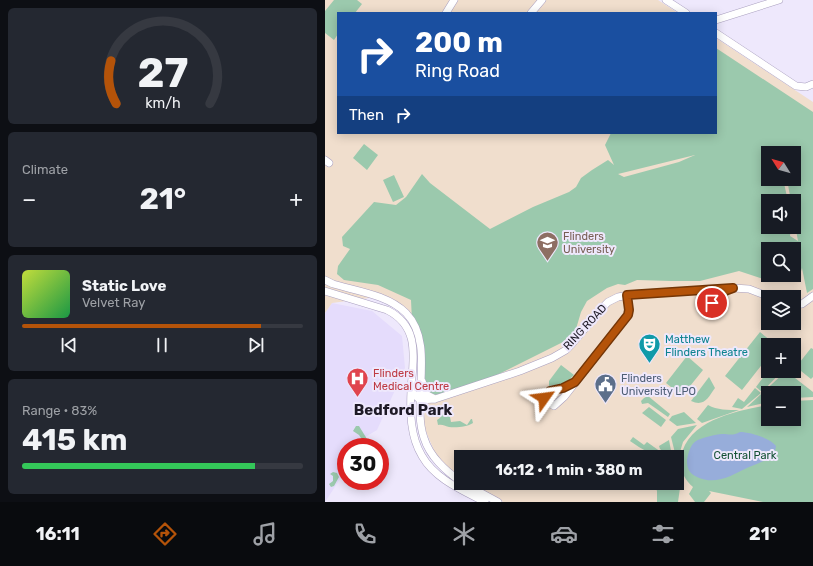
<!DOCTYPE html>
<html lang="en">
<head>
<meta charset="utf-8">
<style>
  body { margin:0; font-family:Rubik,sans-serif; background:#242831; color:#f1f3f6; height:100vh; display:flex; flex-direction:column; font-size:15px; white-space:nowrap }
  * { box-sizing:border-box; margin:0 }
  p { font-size:13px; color:#9ea1a6 }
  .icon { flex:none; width:22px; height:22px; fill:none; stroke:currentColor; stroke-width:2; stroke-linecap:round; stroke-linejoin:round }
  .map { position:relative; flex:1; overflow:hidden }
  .side { display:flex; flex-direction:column; gap:8px; padding:8px; background:#0d0f14; width:325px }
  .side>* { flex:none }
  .guide { position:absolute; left:12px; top:12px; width:380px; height:122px; border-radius:0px; box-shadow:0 2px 10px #0003; background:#1a4fa0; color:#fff; overflow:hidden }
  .needle { width:26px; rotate:307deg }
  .tools { position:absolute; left:436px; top:146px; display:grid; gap:8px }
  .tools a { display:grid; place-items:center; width:40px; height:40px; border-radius:0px; background:#171b24; box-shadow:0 2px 10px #0003; font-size:20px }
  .speed { position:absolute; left:12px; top:438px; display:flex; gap:8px; font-size:20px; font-weight:700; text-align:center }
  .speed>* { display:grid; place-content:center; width:52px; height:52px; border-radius:50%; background:#171b24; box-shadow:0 2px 10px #0003; line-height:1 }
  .speed .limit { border:6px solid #d22; background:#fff; color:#111 }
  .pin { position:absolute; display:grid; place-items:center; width:34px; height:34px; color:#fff; margin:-17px; border:2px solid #fff; border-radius:50%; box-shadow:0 1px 4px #0007 }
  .me { position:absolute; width:44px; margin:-22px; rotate:59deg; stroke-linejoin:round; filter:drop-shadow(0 0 3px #0008) }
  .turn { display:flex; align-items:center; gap:14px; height:84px; padding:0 12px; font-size:18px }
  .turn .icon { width:52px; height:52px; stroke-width:2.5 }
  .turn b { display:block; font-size:28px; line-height:34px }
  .then { display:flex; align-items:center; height:38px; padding:0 12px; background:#0003; gap:8px; font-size:15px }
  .big { font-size:30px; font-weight:700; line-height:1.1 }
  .side .widget { flex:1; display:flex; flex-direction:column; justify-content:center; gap:6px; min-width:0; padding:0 14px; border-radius:6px; background:#242831 }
  .side .dial { align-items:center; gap:0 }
  .dial svg { height:104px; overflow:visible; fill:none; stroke:#363941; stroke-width:7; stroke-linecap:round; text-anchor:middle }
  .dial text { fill:#f1f3f6; stroke:none }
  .song { display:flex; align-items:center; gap:12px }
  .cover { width:48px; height:48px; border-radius:6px; background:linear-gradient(135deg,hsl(70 70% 55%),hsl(140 70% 35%)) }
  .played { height:4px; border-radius:2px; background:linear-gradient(90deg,#b45309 85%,#363941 85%) }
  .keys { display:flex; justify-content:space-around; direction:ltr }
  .heat { display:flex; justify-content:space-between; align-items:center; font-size:22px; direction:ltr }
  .charge { height:6px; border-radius:3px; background:linear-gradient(90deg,#34c759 83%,#363941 0) }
  .trip { position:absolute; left:129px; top:450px; width:230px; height:40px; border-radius:0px; background:#171b24; box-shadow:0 2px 10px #0003; font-weight:700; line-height:40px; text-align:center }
  .menu { display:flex; height:64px; justify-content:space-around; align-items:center; background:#090b0e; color:#9ea1a6 }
  .menu .icon { width:28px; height:28px }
  .menu .current { color:#b45309 }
  .menu b { font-size:18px; color:#f1f3f6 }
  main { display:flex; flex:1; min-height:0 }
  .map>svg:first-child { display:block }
  .built { fill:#e5dcfc }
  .education { fill:#f0decd; fill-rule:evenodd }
  .green { fill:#9bc9ad; fill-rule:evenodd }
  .water { fill:#97adda }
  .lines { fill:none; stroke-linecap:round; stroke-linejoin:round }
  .minor-casing { stroke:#a99fbf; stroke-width:8 }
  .minor { stroke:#fff; stroke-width:7 }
  .route-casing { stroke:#753606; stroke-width:10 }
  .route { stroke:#b45309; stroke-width:7 }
  .labels { text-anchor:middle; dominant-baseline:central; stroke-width:4; stroke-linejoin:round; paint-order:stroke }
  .education-label { font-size:11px; fill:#785e54; stroke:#eee8fc; text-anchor:start }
  .street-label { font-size:11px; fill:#1e1a26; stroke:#eee8fc }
  .culture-label { font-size:11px; fill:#0d838f; stroke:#eee8fc; text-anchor:start }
  .health-label { font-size:11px; fill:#be3a42; stroke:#eee8fc; text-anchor:start }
  .service-label { font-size:11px; fill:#4e5e75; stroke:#eee8fc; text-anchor:start }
  .park-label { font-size:11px; fill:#125033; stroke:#eee8fc }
  .district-label { font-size:15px; font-weight:bold; fill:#1e1a26; stroke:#eee8fc }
</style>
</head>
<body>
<main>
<section class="side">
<div class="widget dial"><svg viewBox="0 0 100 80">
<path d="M14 69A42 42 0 1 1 86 69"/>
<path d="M14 69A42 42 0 0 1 10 36" stroke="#b45309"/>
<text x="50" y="56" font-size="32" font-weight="700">27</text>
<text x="50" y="72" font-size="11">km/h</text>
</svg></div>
<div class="widget"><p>Climate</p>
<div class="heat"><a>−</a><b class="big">21°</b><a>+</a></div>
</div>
<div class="widget">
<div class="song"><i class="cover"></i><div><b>Static Love</b><p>Velvet Ray</p></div></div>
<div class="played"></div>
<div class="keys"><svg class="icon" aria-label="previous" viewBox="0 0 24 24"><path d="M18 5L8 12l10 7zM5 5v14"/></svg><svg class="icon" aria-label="pause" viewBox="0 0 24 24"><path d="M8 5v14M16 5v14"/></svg><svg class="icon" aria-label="next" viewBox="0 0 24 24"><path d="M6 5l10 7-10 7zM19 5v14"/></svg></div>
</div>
<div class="widget"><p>Range · 83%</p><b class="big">415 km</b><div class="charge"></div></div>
</section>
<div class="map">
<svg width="488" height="502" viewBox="0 0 488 502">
  <rect width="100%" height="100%" fill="#eee8fc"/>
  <path class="built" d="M7 303 47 311 77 336 80 368 52 430 30 443 29 447H21V468L19 473 0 502V313Z"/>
  <path class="education" d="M0 0H333L353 13H13V133H391V38L488 102V502H178L144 483H352V457H136V478L125 470 110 453 99 427 101 344 95 323 59 296 7 303 0 313ZM443 153H469V179H443ZM443 201H469V227H443ZM443 249H469V275H443ZM443 297H469V323H443ZM443 345H469V371H443ZM443 393H469V419H443Z"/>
  <path class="green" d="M9 0H32L37 4 30 13H13V34L9 40 0 33V11Z
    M391 48 488 112V289L482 293 477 268 474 278 462 282H447L414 271 375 281H346L312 280 300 285 293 284 282 288 262 301 256 312 251 329 238 342 146 388 109 395 104 393 95 378V348L87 321 86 300 53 285 19 280 12 274 13 266 25 249 18 246 17 237 49 202 71 205 81 197 97 174 105 183 165 229 208 207 244 192 251 187 256 178 267 170 283 160 289 165 280 145 286 133H391ZM443 153H469V179H460L463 185 466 201H469V219L473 241 465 236 466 227H443V201H463L458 179H443ZM370 155 354 162 299 177 293 174ZM443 249H469V275H443Z
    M39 144 53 155 42 170 28 158Z
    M69 175 79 197 68 202 58 180Z
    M435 332 451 345H443V357L417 390 400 376Z
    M486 348 488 349V377L486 379 471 367Z
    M362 356 378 370 357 396 341 383Z
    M236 365 249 375 241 383 224 386V381Z
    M443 371H457L437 392 431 387Z
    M461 371 488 392V397L469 398V393H443V402L422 407Z
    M384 377 390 388C383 398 379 407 366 401Z
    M430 388 436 393 417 409 407 407 413 398 419 402Z
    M323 396 345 414 343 417 323 403 317 404 316 401 319 398Z
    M488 400V502H438L384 491 386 493 379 502H370L364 494 368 487C359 479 354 469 356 457 363 420 411 411 443 405V419H469V401Z
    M383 405C392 410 403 410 414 410L377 423 372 419Z
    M123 407 126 422 135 421 142 425 146 419H147L148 423C142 427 131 428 124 427 119 426 118 424 113 425L112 420C118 417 118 411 123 407Z
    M324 407 341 420 336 427 317 413Z
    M359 412 371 423 352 426 344 420 347 416Z
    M372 425 358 442 352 462V457H351L346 437 353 429Z
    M31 426H34L42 439 38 441 34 435 28 431Z
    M308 437 319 445 322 442 343 457C328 457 317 449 305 441Z
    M344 440 347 456 345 457 335 449 334 446Z
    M299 453H317C313 457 305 457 300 457Z
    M8 472 12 473 14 477 9 486 6 487 4 484 8 481V476L5 474Z
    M352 476 355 488 353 502H332V491L329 483H352Z"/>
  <path class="water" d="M415 432C425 432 445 438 451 446 450 459 433 463 424 467 407 475 391 486 372 477 364 473 362 469 362 460 363 454 365 445 371 441 376 438 391 434 397 434 404 434 408 436 415 432Z"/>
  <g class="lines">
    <defs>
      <path id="minor" d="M341 0 361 13
        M121 13 129 0
        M206 13 217 0
        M391 20 454 0
        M391 33 471 86 481 87 488 84
        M0 160 4 163
        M0 280 8 284C32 291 63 295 81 313 111 344 86 401 99 438 105 457 120 470 136 482
        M0 291 62 310C96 327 88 359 86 390 85 412 85 436 97 456 110 479 137 490 160 502
        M469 305 477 304 488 296
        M381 310C388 302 395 293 405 289
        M97 381 102 395 110 399
        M250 382 238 388 226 390 220 396V400L229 406 239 397 303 315 304 311 302 295
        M86 391 95 400 110 399 195 371 227 358 241 350 246 345 278 307 283 302 293 297 309 294 408 288 424 289 445 297
        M138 483 173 502"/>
    </defs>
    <use href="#minor" class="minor-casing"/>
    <use href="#minor" class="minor"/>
  </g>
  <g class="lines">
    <defs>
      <path id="route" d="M219 398 225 391 238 388 250 382 303 315 304 310 302 295 408 288 400 291 387 303"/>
    </defs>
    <use href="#route" class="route-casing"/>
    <use href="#route" class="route"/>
  </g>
  <defs>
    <symbol id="university-pin" viewBox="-11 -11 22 30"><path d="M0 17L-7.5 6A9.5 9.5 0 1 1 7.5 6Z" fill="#8d6e63" stroke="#eee8fc"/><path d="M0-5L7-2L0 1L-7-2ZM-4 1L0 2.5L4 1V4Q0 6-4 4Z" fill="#fff"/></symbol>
    <symbol id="theatre-pin" viewBox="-11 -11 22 30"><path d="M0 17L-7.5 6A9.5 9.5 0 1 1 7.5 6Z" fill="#0f9aa8" stroke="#eee8fc"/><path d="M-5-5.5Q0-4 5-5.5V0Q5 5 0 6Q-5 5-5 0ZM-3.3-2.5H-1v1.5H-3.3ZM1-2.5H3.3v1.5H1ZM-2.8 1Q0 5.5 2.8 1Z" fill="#fff"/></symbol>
    <symbol id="hospital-pin" viewBox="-11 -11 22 30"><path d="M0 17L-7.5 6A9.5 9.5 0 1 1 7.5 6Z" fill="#e0444e" stroke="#eee8fc"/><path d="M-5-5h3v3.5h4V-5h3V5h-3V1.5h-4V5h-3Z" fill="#fff"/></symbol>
    <symbol id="civic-pin" viewBox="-11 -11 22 30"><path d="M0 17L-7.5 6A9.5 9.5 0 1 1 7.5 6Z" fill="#5c6f8a" stroke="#eee8fc"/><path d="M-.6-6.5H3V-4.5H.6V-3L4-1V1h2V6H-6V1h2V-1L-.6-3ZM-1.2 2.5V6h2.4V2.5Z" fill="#fff"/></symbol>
  </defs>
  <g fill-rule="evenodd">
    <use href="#university-pin" x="210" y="230" width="25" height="34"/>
    <use href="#theatre-pin" x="312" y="332" width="25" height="34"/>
    <use href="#hospital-pin" x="20" y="366" width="25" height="34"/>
    <use href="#civic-pin" x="268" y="372" width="25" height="34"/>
  </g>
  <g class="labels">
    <g class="education-label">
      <text x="238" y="236">Flinders<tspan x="238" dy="13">University</tspan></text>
    </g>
    <g class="street-label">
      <text transform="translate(260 327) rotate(-47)">RING ROAD</text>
    </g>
    <g class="culture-label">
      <text x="340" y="339">Matthew<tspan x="340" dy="13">Flinders Theatre</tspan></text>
    </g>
    <g class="health-label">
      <text x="48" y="373">Flinders<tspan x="48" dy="13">Medical Centre</tspan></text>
    </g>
    <g class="service-label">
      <text x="296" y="378">Flinders<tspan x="296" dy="13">University LPO</tspan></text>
    </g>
    <g class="park-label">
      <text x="420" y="455">Central Park</text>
    </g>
    <g class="district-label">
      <text x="78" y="410">Bedford Park</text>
    </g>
  </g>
</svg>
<div class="tools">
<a><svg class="needle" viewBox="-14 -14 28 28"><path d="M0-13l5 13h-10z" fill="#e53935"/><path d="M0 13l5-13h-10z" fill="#9ea1a6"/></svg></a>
<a><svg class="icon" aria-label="sound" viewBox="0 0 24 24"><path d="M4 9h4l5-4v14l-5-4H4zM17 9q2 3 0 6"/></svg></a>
<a><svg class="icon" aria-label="search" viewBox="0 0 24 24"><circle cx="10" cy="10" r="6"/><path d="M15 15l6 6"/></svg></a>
<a><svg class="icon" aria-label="layers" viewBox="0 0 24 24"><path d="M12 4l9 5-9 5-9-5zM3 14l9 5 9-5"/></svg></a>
<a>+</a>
<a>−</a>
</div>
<div class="speed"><div class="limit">30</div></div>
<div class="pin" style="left:387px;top:303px;background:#d93025"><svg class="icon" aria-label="arrive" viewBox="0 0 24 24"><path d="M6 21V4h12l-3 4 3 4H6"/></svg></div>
<svg class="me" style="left:219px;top:398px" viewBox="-20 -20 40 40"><path d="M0-17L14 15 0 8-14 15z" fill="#b45309" stroke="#fff" stroke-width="4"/></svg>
<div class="trip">16:12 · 1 min · 380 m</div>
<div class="guide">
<div class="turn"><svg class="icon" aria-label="right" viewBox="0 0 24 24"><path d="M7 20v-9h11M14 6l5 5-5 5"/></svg><div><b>200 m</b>Ring Road</div></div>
<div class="then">Then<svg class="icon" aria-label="right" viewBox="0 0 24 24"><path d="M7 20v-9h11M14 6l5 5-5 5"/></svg></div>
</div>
</div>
</main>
<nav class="menu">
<b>16:11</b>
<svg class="icon current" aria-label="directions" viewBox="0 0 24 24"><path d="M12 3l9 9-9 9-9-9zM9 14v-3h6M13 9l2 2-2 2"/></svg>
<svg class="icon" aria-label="music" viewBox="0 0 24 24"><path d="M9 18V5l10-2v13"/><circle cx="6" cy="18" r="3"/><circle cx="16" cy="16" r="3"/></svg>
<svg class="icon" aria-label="phone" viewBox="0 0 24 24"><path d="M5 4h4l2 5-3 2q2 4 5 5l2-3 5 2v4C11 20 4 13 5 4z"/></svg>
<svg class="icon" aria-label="climate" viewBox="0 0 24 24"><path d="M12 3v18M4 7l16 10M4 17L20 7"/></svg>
<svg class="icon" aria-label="car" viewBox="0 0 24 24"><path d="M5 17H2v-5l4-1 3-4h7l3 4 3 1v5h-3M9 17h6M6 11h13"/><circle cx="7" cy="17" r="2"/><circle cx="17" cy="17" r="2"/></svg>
<svg class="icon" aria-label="filters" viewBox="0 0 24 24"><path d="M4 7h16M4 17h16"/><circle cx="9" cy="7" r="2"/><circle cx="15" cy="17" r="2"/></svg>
<b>21°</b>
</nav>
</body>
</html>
